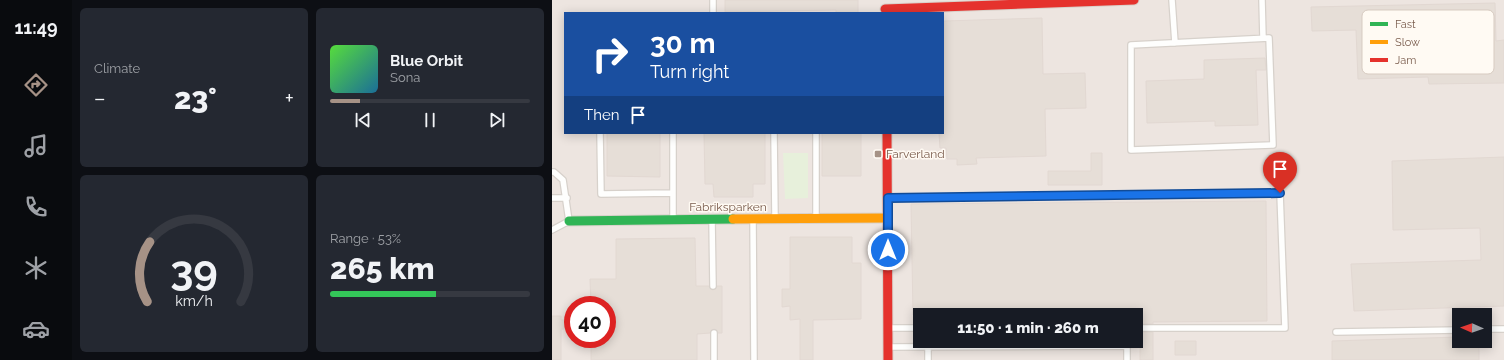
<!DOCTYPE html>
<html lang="en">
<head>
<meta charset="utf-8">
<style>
  body { margin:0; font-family:Raleway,sans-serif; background:#242831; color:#f1f3f6; height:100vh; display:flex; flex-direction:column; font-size:15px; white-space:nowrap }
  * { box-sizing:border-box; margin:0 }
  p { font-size:13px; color:#9ea1a6 }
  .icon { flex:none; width:22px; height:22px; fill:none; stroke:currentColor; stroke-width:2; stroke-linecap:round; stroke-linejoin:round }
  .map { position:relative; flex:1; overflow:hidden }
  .drawer { display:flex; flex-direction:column; gap:8px; padding:8px; background:#0d0f14; width:480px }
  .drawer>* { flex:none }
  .guide { position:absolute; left:12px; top:12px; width:380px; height:122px; border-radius:0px; box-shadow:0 2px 10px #0003; background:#1a4fa0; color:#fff; overflow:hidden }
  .needle { width:26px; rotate:272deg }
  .controls { position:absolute; left:900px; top:308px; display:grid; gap:8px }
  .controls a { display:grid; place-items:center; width:40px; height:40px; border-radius:0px; background:#171b24; box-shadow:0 2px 10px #0003; font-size:20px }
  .speed { position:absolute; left:12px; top:296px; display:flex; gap:8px; font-size:20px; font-weight:700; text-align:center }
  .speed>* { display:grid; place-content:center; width:52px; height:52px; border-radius:50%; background:#171b24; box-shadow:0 2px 10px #0003; line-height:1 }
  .speed .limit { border:6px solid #d22; background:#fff; color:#111 }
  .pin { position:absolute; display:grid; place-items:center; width:34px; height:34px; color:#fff; margin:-41px -17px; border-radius:50% 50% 50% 0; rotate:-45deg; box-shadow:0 0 4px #0007 }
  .pin .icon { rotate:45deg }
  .me { position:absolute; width:44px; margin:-22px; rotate:0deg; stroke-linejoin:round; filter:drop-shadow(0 0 3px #0008) }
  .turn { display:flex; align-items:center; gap:14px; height:84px; padding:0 20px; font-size:18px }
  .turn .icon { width:52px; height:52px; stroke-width:2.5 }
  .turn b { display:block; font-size:28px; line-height:34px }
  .then { display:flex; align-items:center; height:38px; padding:0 20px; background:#0003; gap:8px; font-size:15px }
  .big { font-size:30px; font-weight:800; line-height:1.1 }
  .drawer .widget { flex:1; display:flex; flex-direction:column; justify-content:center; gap:6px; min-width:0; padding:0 14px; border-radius:6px; background:#242831 }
  .drawer .dial { align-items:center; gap:0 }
  .dial svg { height:104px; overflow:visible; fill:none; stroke:#363941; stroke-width:7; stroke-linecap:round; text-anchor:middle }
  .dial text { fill:#f1f3f6; stroke:none }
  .song { display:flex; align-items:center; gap:12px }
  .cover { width:48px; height:48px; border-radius:6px; background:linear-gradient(135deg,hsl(110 70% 55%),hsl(200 70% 35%)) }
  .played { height:4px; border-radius:2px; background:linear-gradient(90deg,#a69286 15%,#363941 15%) }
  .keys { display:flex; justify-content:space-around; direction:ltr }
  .heat { display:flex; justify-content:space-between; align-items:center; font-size:22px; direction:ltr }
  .charge { height:6px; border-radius:3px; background:linear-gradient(90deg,#34c759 53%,#363941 0) }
  .drawer .tiles { flex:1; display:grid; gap:8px; grid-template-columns:repeat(2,1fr) }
  .trip { position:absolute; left:361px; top:308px; width:230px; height:40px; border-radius:0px; background:#171b24; box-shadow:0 2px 10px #0003; font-weight:800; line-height:40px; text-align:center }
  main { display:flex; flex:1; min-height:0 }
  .tab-bar { display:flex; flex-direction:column; width:72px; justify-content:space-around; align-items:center; background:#090b0e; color:#9ea1a6 }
  .tab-bar .icon { width:28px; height:28px }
  .tab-bar .selected { color:#a69286 }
  .tab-bar b { font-size:18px; color:#f1f3f6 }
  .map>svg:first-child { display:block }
  .industrial { fill:#ede5e0; fill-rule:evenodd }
  .green { fill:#e7f0db }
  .building { fill:#e6ded7; stroke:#e2d8d2 }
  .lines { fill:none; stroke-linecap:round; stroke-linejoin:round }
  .lane-casing { stroke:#d7d1cb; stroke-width:8 }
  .fast-casing { stroke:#d9d2cb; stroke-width:11 }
  .slow-casing { stroke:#d9d2cb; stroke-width:11 }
  .jam-casing { stroke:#d9d2cb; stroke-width:11 }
  .lane { stroke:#fefefd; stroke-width:5.5 }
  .fast { stroke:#30b455; stroke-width:9 }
  .slow { stroke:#ff9f0a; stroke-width:9 }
  .jam { stroke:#e5322d; stroke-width:9 }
  .route-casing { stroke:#114b97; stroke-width:10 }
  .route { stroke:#1a73e8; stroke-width:7 }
  .poi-dot { fill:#a69286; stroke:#fffaf3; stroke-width:1.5 }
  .labels { text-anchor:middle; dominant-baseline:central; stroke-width:3; stroke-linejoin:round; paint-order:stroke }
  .poi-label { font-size:12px; fill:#7a5c4d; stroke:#fffaf3; text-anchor:start }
  .street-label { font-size:12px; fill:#7a5c4d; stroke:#fffaf3 }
  .key { fill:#fffaf3; stroke:#d7cbc1; stroke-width:1 }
  .key-label { font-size:11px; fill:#7a5c4d }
</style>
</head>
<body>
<main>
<nav class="tab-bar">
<b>11:49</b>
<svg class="icon selected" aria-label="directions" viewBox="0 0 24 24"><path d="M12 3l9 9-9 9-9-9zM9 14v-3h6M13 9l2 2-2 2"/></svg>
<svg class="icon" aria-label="music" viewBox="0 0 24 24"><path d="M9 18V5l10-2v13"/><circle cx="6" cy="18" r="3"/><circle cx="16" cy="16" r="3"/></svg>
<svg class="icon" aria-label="phone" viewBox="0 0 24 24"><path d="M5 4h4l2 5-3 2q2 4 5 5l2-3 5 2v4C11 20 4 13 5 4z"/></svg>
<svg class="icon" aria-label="climate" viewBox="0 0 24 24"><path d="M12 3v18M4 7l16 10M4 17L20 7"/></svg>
<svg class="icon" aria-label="car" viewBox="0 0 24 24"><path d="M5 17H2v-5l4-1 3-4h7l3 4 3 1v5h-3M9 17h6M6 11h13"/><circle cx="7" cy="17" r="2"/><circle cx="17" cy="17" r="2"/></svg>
</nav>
<section class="drawer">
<div class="tiles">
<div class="widget"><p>Climate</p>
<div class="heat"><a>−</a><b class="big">23°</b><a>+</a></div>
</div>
<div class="widget">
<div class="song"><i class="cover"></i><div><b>Blue Orbit</b><p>Sona</p></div></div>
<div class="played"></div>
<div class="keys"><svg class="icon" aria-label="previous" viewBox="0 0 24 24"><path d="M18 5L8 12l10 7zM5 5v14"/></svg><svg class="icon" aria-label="pause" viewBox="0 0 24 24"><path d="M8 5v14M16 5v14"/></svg><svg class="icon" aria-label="next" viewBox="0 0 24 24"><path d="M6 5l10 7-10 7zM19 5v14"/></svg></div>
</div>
<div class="widget dial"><svg viewBox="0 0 100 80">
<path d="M14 69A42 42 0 1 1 86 69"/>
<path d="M14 69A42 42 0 0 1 16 23" stroke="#a69286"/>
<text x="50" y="56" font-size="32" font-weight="700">39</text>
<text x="50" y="72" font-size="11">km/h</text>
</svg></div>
<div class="widget"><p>Range · 53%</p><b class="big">265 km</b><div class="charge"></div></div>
</div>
</section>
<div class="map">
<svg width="952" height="360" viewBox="0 0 952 360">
  <rect width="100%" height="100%" fill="#f9f5f0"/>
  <path class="industrial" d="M0 0H952V360H0ZM13 13H391V133H13ZM21 305H55V339H21ZM368 315H584V341H368ZM907 315H933V341H907Z"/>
  <path class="green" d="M231 153H256V198L233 199Z"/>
  <path class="building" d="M173 0H306V13H284V10L173 12Z
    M943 3 944 41 952 40V83L877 84 876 77 806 79 804 30 760 31 759 7Z
    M490 18 491 74 533 73 534 108 493 109 494 156 424 158 425 164 405 165V159H395L394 148H388L387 133H391L392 21Z
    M713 58 714 70H704L706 125 663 126V121L595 123 594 81 652 79V60Z
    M55 133H108V177L55 176Z
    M152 133H213V184H201V197H162L161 184H153Z
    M270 133H309V176H270Z
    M539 153H550V185H496V171H539Z
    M952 157V306L802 311 799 264 929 260 928 228 841 230 840 161Z
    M714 201 715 321 601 322V324H588V322H584V315H361L359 204Z
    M238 237H300V263H309V319L261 320V360H248V319L238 320V306L230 307V289H238Z
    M143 238 144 286H157L159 289 161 290 164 288 165 286H170V333H166L164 330 162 329 159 331 158 333 145 334V360H39V339H55V305H39L38 279H64V239Z
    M0 316H9V320H21V329H9V360H0Z
    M588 332H601V360H588Z
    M907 337V341H927V360H780V341Z
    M623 341H644V355H623Z"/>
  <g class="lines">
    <defs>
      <path id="lane" d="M161 0V13
        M620 0 623 43
        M710 0 711 38
        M717 38 721 145 579 150V45Z
        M48 133 49 194 121 193
        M121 133V219
        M222 133 223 217
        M264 133V217
        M0 172H2L11 180 17 221 0 230
        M0 198H15
        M336 198 728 193 733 328H584
        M201 219 202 360
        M160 220 161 286
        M336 328H368
        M933 329H952
        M784 332 907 330
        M337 347 575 346V360
        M376 348V360
        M162 360V333"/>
      <path id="fast" d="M17 221 181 219"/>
      <path id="slow" d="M181 219 335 218"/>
      <path id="jam" d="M333 9 582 0
        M335 133 336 360"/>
    </defs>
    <use href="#lane" class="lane-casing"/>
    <use href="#fast" class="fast-casing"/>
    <use href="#slow" class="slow-casing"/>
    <use href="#jam" class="jam-casing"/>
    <use href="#lane" class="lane"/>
    <use href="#fast" class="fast"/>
    <use href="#slow" class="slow"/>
    <use href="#jam" class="jam"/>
  </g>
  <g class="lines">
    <defs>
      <path id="route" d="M336 250V198L728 193"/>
    </defs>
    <use href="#route" class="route-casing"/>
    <use href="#route" class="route"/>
  </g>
  <rect class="poi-dot" x="322" y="150" width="8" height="8" rx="2"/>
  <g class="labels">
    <g class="poi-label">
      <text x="334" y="154">Farverland</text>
    </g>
    <g class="street-label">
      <text x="176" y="207">Fabriksparken</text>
    </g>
  </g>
  <rect x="810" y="10" width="132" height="64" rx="6" class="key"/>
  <rect x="818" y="22" width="18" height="4" fill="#30b455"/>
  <rect x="818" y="40" width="18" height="4" fill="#ff9f0a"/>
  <rect x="818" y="58" width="18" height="4" fill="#e5322d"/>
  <g class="key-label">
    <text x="843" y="28">Fast</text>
    <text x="843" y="46">Slow</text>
    <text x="843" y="64">Jam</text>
  </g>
</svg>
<div class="controls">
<a><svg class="needle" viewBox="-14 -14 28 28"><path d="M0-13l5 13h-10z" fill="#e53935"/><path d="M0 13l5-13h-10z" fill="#9ea1a6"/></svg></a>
</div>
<div class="speed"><div class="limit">40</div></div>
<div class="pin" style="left:728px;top:193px;background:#d93025"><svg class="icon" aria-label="arrive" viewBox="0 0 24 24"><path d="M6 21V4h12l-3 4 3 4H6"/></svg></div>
<svg class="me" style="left:336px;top:250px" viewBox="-20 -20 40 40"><circle r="17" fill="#1a73e8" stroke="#fff" stroke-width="3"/><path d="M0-11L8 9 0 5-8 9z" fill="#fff"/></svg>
<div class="trip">11:50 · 1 min · 260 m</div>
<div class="guide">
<div class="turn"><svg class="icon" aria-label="right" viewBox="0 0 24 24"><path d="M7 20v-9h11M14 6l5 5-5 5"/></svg><div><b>30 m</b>Turn right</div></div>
<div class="then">Then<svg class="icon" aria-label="arrive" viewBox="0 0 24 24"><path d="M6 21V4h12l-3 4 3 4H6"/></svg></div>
</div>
</div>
</main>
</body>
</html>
